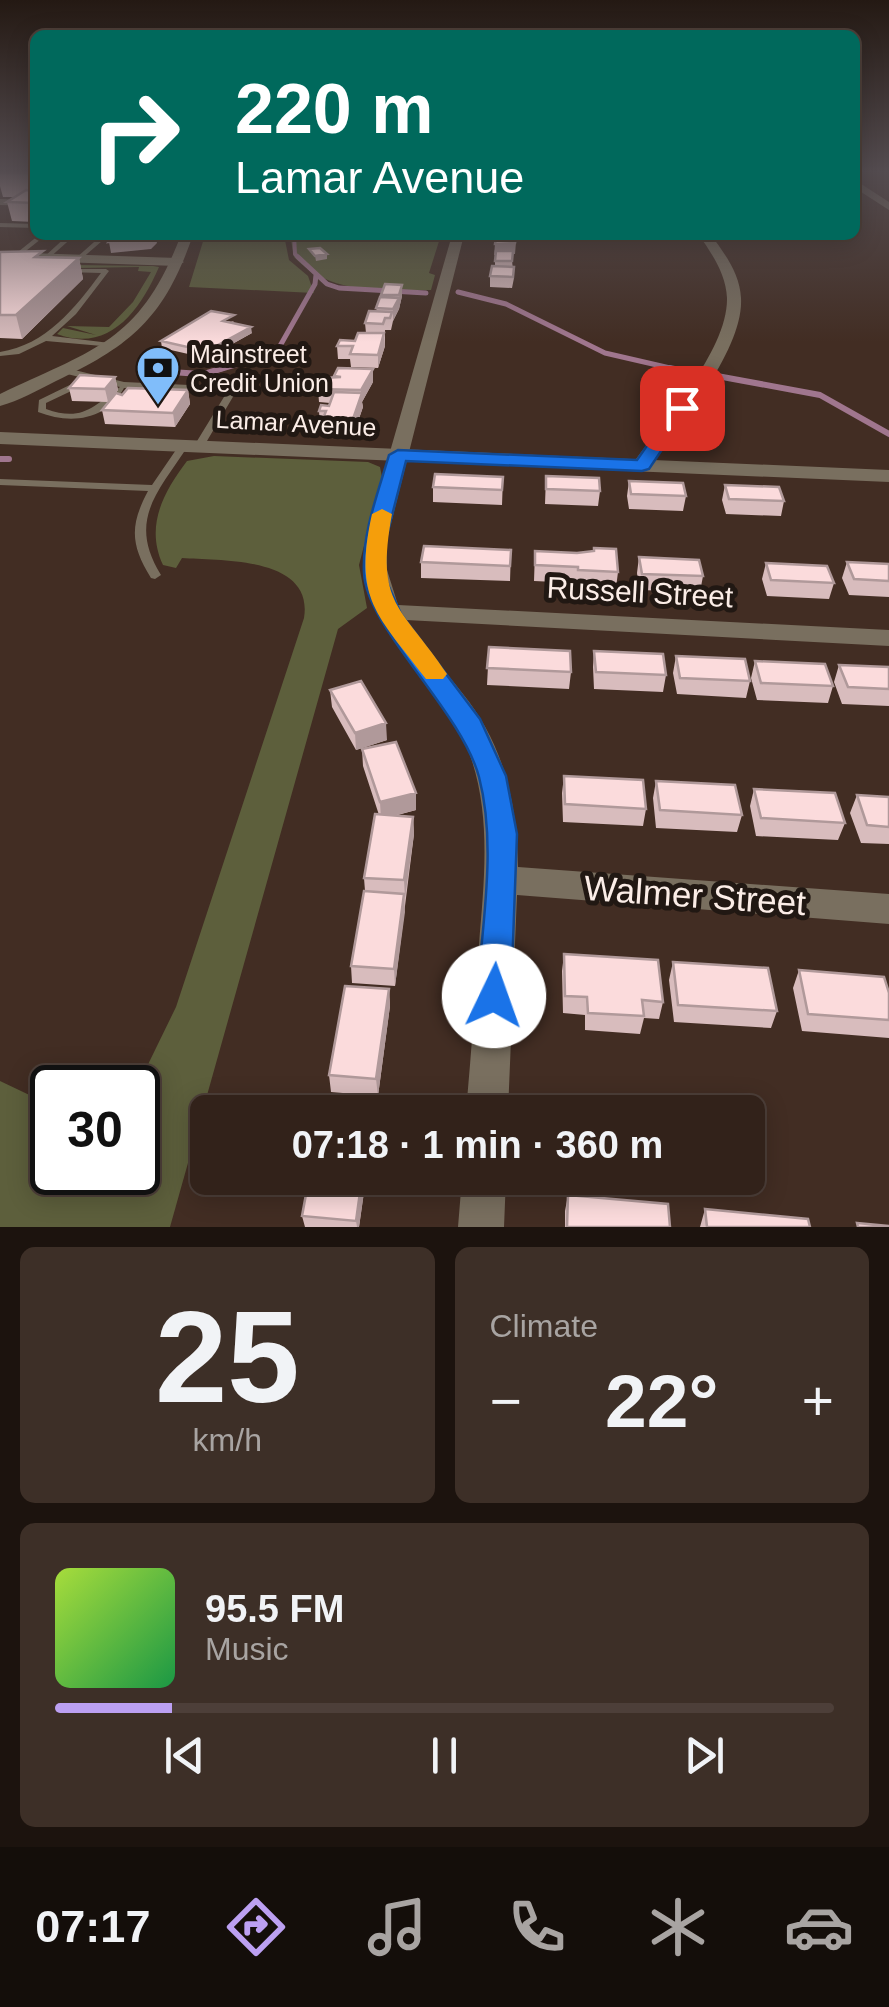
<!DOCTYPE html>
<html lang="en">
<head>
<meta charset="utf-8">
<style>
  body { margin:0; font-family:Helvetica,sans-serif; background:#3d2f27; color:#f1f3f6; height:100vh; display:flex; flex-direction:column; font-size:38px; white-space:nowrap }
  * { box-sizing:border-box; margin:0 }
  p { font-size:32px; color:#a8a4a2 }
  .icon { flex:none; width:55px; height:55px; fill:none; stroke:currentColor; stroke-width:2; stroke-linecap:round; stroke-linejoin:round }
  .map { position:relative; height:1227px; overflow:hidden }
  .panel { display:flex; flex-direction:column; gap:20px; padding:20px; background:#1c130e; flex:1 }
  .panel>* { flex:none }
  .hud { position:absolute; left:30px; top:30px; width:830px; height:210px; border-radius:15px; box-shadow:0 5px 25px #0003,0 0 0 2px #4d3f39; background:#00695c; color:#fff; overflow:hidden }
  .speed { position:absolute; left:30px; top:1065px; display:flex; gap:20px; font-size:50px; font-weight:700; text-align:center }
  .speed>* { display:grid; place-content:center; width:130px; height:130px; border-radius:50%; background:#32221a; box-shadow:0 5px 25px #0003,0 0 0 2px #4d3f39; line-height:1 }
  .speed .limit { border:5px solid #111; border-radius:15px; background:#fff; color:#111 }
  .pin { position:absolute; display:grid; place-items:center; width:85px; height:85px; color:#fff; margin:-42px; border-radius:20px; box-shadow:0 5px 15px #0006 }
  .me { position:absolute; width:110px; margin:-55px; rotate:3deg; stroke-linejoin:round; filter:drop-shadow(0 0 8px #0008) }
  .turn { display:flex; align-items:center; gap:35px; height:210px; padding:0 40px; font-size:45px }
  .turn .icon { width:130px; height:130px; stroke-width:2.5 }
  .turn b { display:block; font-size:70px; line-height:85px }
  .big { font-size:75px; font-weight:700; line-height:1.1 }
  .panel .widget { flex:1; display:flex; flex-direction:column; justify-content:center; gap:15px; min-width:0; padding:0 35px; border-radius:15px; background:#3d2f27 }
  .panel .dial { align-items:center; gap:0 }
  .dial b { font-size:130px; line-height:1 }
  .song { display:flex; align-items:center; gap:30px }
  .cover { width:120px; height:120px; border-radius:15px; background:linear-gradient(135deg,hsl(80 70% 55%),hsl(140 70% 35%)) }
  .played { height:10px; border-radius:5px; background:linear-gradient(90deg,#bca0f2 15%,#4d3f39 15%) }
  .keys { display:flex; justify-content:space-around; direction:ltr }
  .heat { display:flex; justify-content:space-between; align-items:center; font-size:55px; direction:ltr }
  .panel .tiles { flex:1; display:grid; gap:20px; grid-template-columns:1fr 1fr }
  .widget:last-child { grid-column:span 2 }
  .trip { position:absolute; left:190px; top:1095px; width:575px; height:100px; border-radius:15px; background:#32221a; box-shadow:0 5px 25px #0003,0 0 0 2px #4d3f39; font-weight:700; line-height:100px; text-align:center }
  .tabs { display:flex; height:160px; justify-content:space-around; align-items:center; background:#140e0a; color:#a8a4a2 }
  .tabs .icon { width:70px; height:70px }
  .tabs .on { color:#bca0f2 }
  .tabs b { font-size:45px; color:#f1f3f6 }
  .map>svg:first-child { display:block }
  .green { fill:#5d5f3c }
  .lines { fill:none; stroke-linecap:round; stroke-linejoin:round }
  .stream-far2 { stroke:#a0768e; stroke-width:4 }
  .stream-far1 { stroke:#a0768e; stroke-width:5 }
  .stream { stroke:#a0768e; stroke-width:6 }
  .service { fill:#796f5f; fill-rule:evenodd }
  .minor { fill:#796f5f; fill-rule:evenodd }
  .tertiary { fill:#796f5f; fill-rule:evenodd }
  .wall { fill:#d8bcbd }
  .shaded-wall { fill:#b0999a }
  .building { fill:#fbdbdc; stroke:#b0999a; stroke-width:2.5 }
  .route { fill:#1a73e8; stroke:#114b97; stroke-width:2.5 }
  .slow { fill:#f59e0b }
  .labels { text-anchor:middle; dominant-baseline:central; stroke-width:10; stroke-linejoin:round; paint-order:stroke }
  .far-poi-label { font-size:25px; fill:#fbede7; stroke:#211813; text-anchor:start }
  .far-street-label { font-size:25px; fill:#fbede7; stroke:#211813 }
  .street-label { font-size:30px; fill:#fbede7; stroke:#211813 }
  .near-street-label { font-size:35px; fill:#fbede7; stroke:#211813 }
</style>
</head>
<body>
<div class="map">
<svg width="889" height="1227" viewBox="0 0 889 1227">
  <rect width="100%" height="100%" fill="#422d23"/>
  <path class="green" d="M205 235H284L289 260 308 276 314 293 189 287Z
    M290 235H441L429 273 435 275 431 290C379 289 332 296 294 257Z
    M74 265 153 266 159 267C139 313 108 353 57 334L63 328 96 335 67 326 109 327 133 302 151 272 138 271 139 267 79 268Z
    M214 456 368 462 380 467 382 477 359 565 367 608 338 629 170 1227H0V1081L42 1101 52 1098V1172H138L137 1087 176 1007 304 618C314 556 221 561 182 558L176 568 163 565C145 526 163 493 187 461Z"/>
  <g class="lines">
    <path class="stream-far2" d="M294 235 295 254 300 259"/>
    <path class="stream-far1" d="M298 257 327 284 339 288 426 293
      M458 292 506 304 605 353 683 371
      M215 371 276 353 315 284 316 275"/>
    <path class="stream" d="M669 368 691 372
      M156 371 201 374
      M200 375 223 368
      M717 376 820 395 889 434
      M0 459H9"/>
    <path class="service" d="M0 223 35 224V228L0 227Z
      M39 235H46L17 258H13V256Z
      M68 235H75L48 259H44V257Z
      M102 235H109L80 260H76V258Z
      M63 269H106L109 271 76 314 52 336 110 343 114 345 113 347 46 341 19 354 0 356V352C46 345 75 308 101 273L65 272 63 271Z
      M62 367 124 382 233 387 237 390 204 446 199 449 194 446 227 392 124 388C107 420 71 425 38 412L39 400 80 380H86V384L46 403V409C82 422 93 407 120 387L59 372V368Z
      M183 443 188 446C158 492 127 520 161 575L155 579 151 578C130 544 130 525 148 491L0 485V479L152 485 180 444Z"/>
    <path class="minor" d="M855 180 889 202V210L855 188Z
      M0 199 35 200V206L0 205Z
      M452 235H464L387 539V570L398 605 889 630V646L406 620C422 647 444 669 463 694 504 745 517 803 518 867L889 894V924L517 895 508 1112H466C471 1056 475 1000 479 944 484 883 491 820 472 761 445 673 359 645 365 539Z
      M699 235H711C725 254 740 274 741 298 744 350 678 427 649 469H635L632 465C662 422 728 351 727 298 726 274 712 254 699 235Z
      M0 252 177 258 184 262 177 266 0 260Z
      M462 1178H506L504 1227H458Z"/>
    <path class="tertiary" d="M181 235H193C165 316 133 345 56 381 38 390 19 401 0 406V394C96 348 140 342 181 235Z
      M0 432 889 470V482L0 444Z"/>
  </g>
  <path class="wall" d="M0 171H35V222L12 221 7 202 15 197H3L0 186Z
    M497 235H513L512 238H516L515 254H512V261L514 278 512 288 490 287V276L495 266V244Z
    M0 252 44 257 79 258 83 279 22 339 0 338Z
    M381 295 402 296 399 309 393 321 391 330H385V346L378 368 351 367 350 359H338L337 346 355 341 366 333 365 323 376 311Z
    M234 321 232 323 252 333 216 353 207 350 197 356 162 348 161 341Z
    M115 377 118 390 108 402 72 401 69 388Z
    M373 382 362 402 363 407 353 436 323 435 322 425H320L319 411 329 406 330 403 319 402 318 389Z
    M188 390 190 404 175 427 105 424 102 410Z
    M546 476 600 491 598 506 545 504Z
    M503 477 502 505 433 502V487Z
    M629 481 686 496 683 511 629 509 627 496Z
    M725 485 784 501 781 516 726 514 722 500Z
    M511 550 510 581 421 578V562Z
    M535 551 577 553 618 572 616 588 577 586V583L534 581Z
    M639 557 703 576 700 592 639 590 637 573Z
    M847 562 889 564V597L849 595 842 578Z
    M766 563 834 583 829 599 767 596 762 579Z
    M489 647 571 672 569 689 487 685Z
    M594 651 666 675 663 692 594 689 593 667Z
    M676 656 750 681 746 698 677 694 673 673Z
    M755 661 833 686 828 703 757 700 751 678Z
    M839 665 889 667V706L842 704 834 682Z
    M330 690 387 740 356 750 332 707Z
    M362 749 416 810 394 816 413 817 414 834 395 986 352 983 351 966 365 891 364 878 379 815 363 766Z
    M564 776 646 809 643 826 563 822 562 793Z
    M656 781 742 815 737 832 656 828 653 798Z
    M754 789 845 823 838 840 756 836 750 806Z
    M857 795 889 797V844L861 843 850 813Z
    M564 954 663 1002 659 1019 644 1018 640 1034 585 1030V1015L563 1013 562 971Z
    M673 962 777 1011 771 1028 674 1022 669 980Z
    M799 970 889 993V1038L802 1031 793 988Z
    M389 989 390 1006 378 1096 331 1092 329 1075Z
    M366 1178 359 1227H305L302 1216Z
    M568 1195 670 1227H565V1211Z
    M705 1209 810 1227H700Z"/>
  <path class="shaded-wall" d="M155 235 157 243 151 249 111 253 109 242Z
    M511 235H513L511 243H515V254L494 255 495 244 511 243Z
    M327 254V259L316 261 315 256Z
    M79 258 83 279 22 339 16 315Z
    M402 285V296L399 309 393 321V309L399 298Z
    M251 327 252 333 216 353V346Z
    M384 333 385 346 378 368V355Z
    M206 344 207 350 197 356 196 349Z
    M373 369V382L362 402 363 407 353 436 352 422 361 396V390Z
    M115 377 118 390 108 402 105 389Z
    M188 390 190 404 175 427 173 413Z
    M386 723 387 740 356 750 355 733Z
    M416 793V810L381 819 380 802Z
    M413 817 414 834 405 898 404 880Z
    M404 894 405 912 395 986 394 969Z
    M389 989 390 1006 378 1096 376 1079Z
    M362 1178H366L359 1227H357L356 1221Z"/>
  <path class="building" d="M0 171H35V173H0Z
    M26 190 35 191V203L7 202Z
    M128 235H152L149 238 109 242 115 236Z
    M496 237 516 238 515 243 495 244Z
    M320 248 327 254 315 256 309 249Z
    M43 251 35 257 79 258 16 315H0V252Z
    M496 251H513L512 261H495Z
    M492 266 514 267 513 277 490 276Z
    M385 284 402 285 399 295H381Z
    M380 297 399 298 393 309 376 308Z
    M211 311 234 315 223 321 251 327 216 346 206 344 196 349 161 341Z
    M369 311 392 312 390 318H385L383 324 365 323Z
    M358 333H384L378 355 350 354 353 346H337L340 340 355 341Z
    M338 368 373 369 361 390 318 389 322 378 341 377 334 376Z
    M80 375 115 377 105 389 69 388Z
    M128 388 188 390 173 413 102 410 116 393 122 395Z
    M334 392 362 393 352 422 322 421 326 411H319L321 405 329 406Z
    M435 474 503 477 502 490 433 487Z
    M546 476 599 478 600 491 546 489Z
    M629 481 683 483 686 496 631 494Z
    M725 485 779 487 784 501 729 499Z
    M424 546 511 550 510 566 421 562Z
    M594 548 616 549 618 572 578 570V567L535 565V551L577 553 594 551Z
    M639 557 699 560 703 576 642 574Z
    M847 562 889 564V581L854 579Z
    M766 563 827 566 834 583 771 580Z
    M489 647 570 651 571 672 487 668Z
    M594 651 663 654 666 675 596 672Z
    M676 656 745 659 750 681 680 678Z
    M755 661 825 664 833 686 761 683Z
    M839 665 889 667V689L848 687Z
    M361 681 386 723 355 733 330 690Z
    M396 742 416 793 380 802 362 749Z
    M564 776 643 780 646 809 565 804Z
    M656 781 735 785 742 815 660 810Z
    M754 789 835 793 845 823 761 818Z
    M857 795 889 797V827L867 825Z
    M375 814 413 817 404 880 364 878Z
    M364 891 404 894 394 969 351 966Z
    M564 954 658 960 663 1002 642 1000 644 1016 588 1013 587 997 565 996Z
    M673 962 768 968 777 1011 678 1005Z
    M799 970 884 977 889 993V1020L808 1014Z
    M345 986 389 989 376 1079 329 1075Z
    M322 1106 371 1110V1112H321Z
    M309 1178H362L356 1221 302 1216Z
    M568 1195 668 1204 670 1227H567Z
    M705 1209 808 1219 810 1227H707Z
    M857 1223 889 1226V1227H858Z"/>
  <linearGradient id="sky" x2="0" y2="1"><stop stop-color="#241913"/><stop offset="0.5" stop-color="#544c50"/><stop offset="1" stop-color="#544c50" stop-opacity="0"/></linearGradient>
  <rect width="889" height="342" fill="url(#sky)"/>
  <path class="route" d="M676 404 690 408 649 469 642 471 406 461 386 539 385 578 401 614 480 719 506 776 517 834 511 996 506 1007 494 1012 482 1007 477 996C482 925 497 846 479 777 461 710 366 627 364 573 362 533 378 493 389 455L398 450 637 460Z"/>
  <path class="slow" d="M382 509 392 514C375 606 401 605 447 674L443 679H426C377 614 353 600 372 514Z"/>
  <defs>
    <symbol id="bank-pin" viewBox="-11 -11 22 30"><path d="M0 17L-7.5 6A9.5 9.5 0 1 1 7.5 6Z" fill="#80bdfa" stroke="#211813"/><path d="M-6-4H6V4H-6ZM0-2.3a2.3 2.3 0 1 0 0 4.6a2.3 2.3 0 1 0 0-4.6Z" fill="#111"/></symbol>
  </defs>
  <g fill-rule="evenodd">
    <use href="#bank-pin" x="133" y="343" width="50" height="68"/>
  </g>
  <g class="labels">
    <g class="far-poi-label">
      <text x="190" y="354">Mainstreet<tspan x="190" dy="29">Credit Union</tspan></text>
    </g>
    <g class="far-street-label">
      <text transform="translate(296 423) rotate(3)">Lamar Avenue</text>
    </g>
    <g class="street-label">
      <text transform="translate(640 592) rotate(3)">Russell Street</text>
    </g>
    <g class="near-street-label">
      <text transform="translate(695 895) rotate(4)">Walmer Street</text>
    </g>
  </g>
</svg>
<div class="speed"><div class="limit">30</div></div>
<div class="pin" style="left:682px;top:408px;background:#d93025"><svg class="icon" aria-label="arrive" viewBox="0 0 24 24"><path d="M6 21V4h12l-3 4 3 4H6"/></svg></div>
<svg class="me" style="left:494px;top:996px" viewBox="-20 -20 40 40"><circle r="19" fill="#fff"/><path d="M0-13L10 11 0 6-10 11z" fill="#1a73e8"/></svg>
<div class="trip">07:18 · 1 min · 360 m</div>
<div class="hud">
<div class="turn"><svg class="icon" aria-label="right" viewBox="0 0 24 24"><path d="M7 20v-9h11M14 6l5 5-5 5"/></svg><div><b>220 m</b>Lamar Avenue</div></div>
</div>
</div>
<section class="panel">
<div class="tiles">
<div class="widget dial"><b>25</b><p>km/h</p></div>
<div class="widget"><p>Climate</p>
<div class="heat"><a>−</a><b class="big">22°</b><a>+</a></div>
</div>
<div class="widget">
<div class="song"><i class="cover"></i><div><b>95.5 FM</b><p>Music</p></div></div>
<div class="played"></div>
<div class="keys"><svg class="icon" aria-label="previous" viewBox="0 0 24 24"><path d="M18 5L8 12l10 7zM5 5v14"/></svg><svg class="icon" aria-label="pause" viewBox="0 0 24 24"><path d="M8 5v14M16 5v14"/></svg><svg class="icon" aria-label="next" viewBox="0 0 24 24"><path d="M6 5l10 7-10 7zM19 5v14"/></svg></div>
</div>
</div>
</section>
<nav class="tabs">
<b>07:17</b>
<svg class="icon on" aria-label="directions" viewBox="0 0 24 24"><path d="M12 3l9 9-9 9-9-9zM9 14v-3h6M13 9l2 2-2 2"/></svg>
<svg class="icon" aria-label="music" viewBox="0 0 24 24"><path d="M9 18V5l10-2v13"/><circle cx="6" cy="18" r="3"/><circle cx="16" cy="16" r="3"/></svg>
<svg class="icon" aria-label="phone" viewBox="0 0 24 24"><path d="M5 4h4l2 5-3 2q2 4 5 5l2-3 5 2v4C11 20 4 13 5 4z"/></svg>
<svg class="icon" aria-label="climate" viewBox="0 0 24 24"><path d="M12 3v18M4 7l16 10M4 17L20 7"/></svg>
<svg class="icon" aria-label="car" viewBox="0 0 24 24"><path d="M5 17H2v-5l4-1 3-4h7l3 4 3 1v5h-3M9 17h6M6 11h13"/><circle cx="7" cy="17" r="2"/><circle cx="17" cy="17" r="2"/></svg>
</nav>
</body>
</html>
